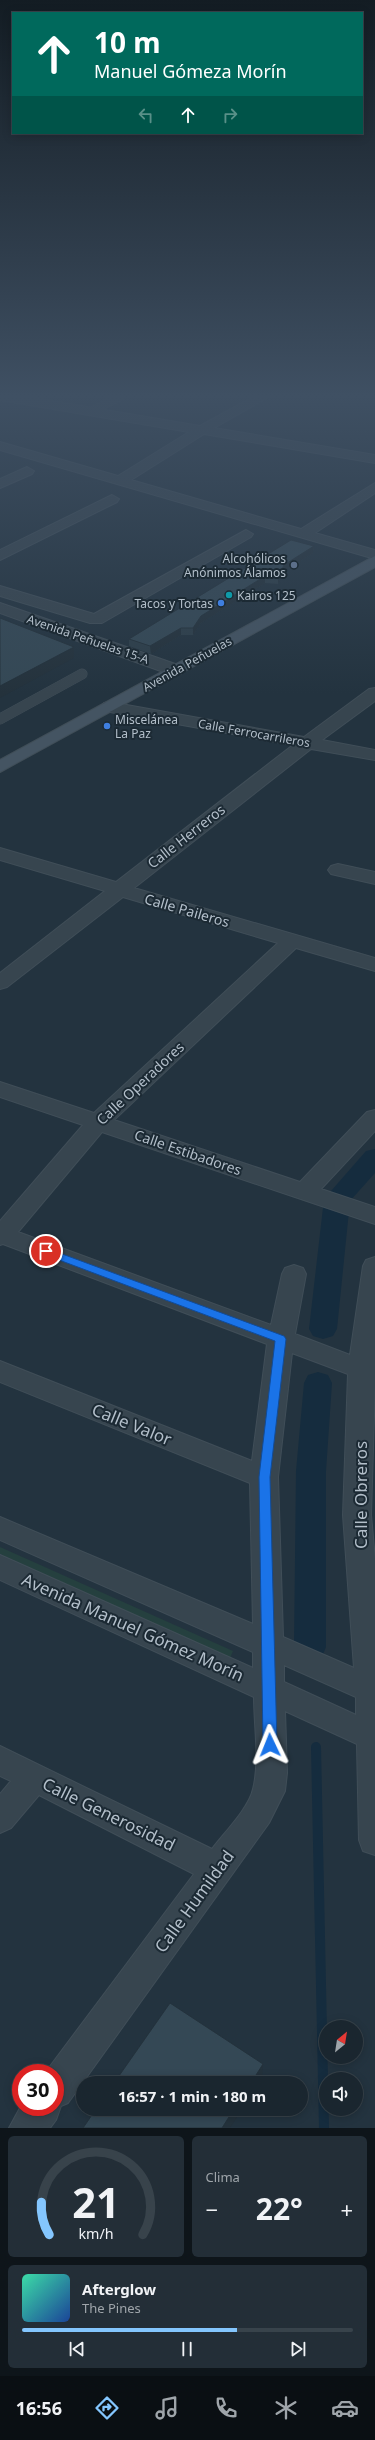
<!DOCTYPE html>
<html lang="es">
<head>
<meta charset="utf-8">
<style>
  body { margin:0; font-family:"Noto Sans",sans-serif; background:#232e37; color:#f1f3f6; height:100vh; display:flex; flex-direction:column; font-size:15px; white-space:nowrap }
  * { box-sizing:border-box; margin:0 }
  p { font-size:13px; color:#9fa5aa }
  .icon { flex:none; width:22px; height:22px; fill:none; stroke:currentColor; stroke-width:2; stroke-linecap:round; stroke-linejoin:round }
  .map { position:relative; height:2128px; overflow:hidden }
  .panel { display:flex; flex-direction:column; gap:8px; padding:8px; background:#0e151a; flex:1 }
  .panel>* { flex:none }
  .top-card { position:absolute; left:12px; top:12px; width:351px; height:122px; border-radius:0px; box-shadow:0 2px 10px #0003,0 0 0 1px #38434b; background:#00695c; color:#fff; overflow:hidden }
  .needle { width:26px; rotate:30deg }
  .fabs { position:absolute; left:319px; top:2020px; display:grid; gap:8px }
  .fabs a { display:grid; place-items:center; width:44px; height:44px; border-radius:50%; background:#1a262f; box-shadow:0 2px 10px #0003,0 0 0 1px #38434b; font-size:20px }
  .speed { position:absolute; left:12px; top:2064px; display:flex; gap:8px; font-size:20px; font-weight:700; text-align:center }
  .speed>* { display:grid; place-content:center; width:52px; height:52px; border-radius:50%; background:#1a262f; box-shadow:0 2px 10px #0003,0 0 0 1px #38434b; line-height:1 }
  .speed .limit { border:6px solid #d22; background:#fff; color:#111 }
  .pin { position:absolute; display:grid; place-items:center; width:34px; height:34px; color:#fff; margin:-17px; border:2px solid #fff; border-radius:50%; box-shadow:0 1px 4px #0007 }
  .me { position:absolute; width:44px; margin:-22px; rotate:358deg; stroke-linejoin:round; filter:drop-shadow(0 0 3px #0008) }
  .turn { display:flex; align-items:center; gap:14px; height:84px; padding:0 16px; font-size:18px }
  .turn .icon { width:52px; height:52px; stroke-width:2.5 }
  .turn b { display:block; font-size:28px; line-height:34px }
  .lanes { display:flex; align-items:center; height:38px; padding:0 16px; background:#0003; justify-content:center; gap:20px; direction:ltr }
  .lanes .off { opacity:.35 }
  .big { font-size:30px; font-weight:700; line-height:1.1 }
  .panel .tile { flex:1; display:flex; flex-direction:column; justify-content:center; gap:6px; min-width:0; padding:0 14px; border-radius:6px; background:#232e37 }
  .panel .dial { align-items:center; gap:0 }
  .dial svg { height:104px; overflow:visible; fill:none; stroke:#38434b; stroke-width:7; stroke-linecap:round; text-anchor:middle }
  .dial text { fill:#f1f3f6; stroke:none }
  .song { display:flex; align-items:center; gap:12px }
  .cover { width:48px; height:48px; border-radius:6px; background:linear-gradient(135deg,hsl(160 70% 55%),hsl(220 70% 35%)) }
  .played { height:4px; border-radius:2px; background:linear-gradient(90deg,#84c6fe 65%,#38434b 65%) }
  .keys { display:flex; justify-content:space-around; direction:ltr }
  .heat { display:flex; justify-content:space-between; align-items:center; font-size:22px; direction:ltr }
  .panel .tiles { flex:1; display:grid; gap:8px; grid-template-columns:1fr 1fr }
  .tile:last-child { grid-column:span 2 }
  .trip { position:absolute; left:76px; top:2076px; width:232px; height:40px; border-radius:20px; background:#1a262f; box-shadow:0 2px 10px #0003,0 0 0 1px #38434b; font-weight:700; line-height:40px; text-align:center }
  .dock { display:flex; height:64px; justify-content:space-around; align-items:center; background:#0a0f13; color:#9fa5aa }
  .dock .icon { width:28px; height:28px }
  .dock .on { color:#84c6fe }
  .dock b { font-size:18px; color:#f1f3f6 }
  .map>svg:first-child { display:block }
  .green { fill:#25403f }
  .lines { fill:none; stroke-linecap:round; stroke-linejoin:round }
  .stream { stroke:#152c3e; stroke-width:10 }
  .canal { fill:#152c3e; fill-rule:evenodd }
  .lane-far1-casing { stroke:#404e58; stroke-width:9 }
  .lane-casing { stroke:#404e58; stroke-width:11 }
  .street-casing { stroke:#404e58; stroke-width:2 }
  .secondary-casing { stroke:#404e58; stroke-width:2 }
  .lane-far1 { stroke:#37454f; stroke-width:8 }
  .lane { stroke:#37454f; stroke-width:10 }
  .street { fill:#37454f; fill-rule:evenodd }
  .secondary { fill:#445462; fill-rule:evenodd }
  .wall { fill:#2d3e49 }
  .shaded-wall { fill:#24323c }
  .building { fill:#344855; stroke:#24323c }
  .route { fill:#1a73e8; stroke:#114b97 }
  .service-dot { fill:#5c6f8a; stroke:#1c2a34; stroke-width:1.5 }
  .culture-dot { fill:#0f9aa8; stroke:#1c2a34; stroke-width:1.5 }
  .shop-dot { fill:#3f7fe0; stroke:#1c2a34; stroke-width:1.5 }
  .labels { text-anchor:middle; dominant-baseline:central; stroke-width:4; stroke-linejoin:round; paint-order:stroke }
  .far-poi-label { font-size:12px; fill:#b3bfca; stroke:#1c2a34; text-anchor:end }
  .far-street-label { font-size:12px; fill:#b3bfca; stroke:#1c2a34 }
  .street-label { font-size:14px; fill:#b3bfca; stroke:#1c2a34 }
  .near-street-label { font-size:17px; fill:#b3bfca; stroke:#1c2a34 }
</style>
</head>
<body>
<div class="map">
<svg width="375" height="2128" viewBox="0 0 375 2128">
  <rect width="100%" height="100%" fill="#23333f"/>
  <path class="green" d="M0 1547 233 1651 230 1658 0 1554Z"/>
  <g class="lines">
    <path class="stream" d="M316 1747 324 2128"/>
    <path class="canal" d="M375 1149V1173L350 1201 337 1329 333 1336 323 1339 313 1336 309 1329 324 1199 366 1151Z
      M318 1372 328 1375 332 1383 326 1471V1647L322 1657 310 1661 298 1657 294 1647 296 1471 304 1383 308 1375Z"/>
    <defs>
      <path id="lane-far1" d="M92 411 121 396"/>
      <path id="lane" d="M0 719 82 674"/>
      <path id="street" d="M0 396H22L200 426 255 396H270L214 428 375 455V463L204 434 131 480 301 529 375 483V493L315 533 375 550V559L0 450V442L118 476 189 432 0 400Z
        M27 467 34 471 32 474 0 488V479Z
        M112 495 119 499 117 502 0 560V550Z
        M246 530 253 534 251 537 102 623H90L0 596V586L94 614Z
        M0 603 181 666 183 670 181 674H169L0 613Z
        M375 688V701L322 740 375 750V760L311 749 134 888 375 958V971L296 948 114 1120 300 1182 367 1112 375 1110V1131L321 1189 375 1207V1224L102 1132 18 1232 271 1325 282 1274 285 1268 294 1265 303 1268 306 1274 295 1334 350 1355 363 1266 366 1260 375 1257V1383L371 1515 375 1559V1855L363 1851 359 1840 357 1744 285 1711 287 1773 285 1791 269 1823 68 2103 61 2106 56 2120 50 2128H9L21 2106 55 2107V2073H45L194 1874 39 1795 11 1828 0 1833V1794L11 1781 0 1776V1746L212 1849C224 1833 249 1808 253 1789 260 1762 254 1725 254 1697L0 1580V1555L253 1668V1652L0 1540V1517L253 1624 250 1483 0 1382V1361L252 1461 267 1344 3 1244 0 1245V1221L83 1125 0 1097V1082L94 1113 278 943 123 897 7 987 0 989V973L105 891 0 860V848L116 882 293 745 110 712 104 711 101 707 104 703 110 702 304 737 369 689ZM292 1353 348 1374 343 1515 354 1668 283 1637 278 1477ZM284 1665 356 1697V1715L284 1682Z
        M338 864 375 872V884L331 874 328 870 331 866Z"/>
      <path id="secondary" d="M375 556V567L0 772V760Z"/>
    </defs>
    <use href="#lane-far1" class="lane-far1-casing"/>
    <use href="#lane" class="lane-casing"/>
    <use href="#street" class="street-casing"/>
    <use href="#secondary" class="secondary-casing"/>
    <use href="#lane-far1" class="lane-far1"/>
    <use href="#lane" class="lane"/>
    <use href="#street" class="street"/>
    <use href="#secondary" class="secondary"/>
  </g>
  <path class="wall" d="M314 546 313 553 283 572 278 584 265 583 201 623 193 635H181L151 654 129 646V639Z"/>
  <path class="shaded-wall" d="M314 546 313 553 283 572 278 584V577L284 565Z
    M265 576V583L201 623 193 635V628L201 616Z
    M181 628V635L151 654 150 646Z
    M74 647V658L0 698V686Z
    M263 2064 262 2077 259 2083H251Z
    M234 2109H242L230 2128H222Z"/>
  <path class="building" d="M291 540 314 546 284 565 278 577 265 576 201 616 193 628H181L150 646 129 639Z
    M0 618 74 647 0 686Z
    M170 2003 263 2064 251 2083H114Z
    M96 2109H234L222 2128H83Z"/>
  <linearGradient id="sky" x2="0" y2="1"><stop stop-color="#131c23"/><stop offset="0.57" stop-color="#3f5063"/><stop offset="1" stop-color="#3f5063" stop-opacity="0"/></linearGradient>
  <rect width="375" height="694" fill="url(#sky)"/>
  <path class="route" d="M46 1248 284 1336 286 1339 270 1477 277 1745 275 1749 270 1751 265 1749 263 1745 259 1477 275 1341 43 1254 41 1251Z"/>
  <circle class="service-dot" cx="294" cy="565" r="4"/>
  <circle class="culture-dot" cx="229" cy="595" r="4"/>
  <g class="shop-dot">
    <circle cx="221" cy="603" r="4"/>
    <circle cx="107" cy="726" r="4"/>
  </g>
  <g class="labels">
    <g class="far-poi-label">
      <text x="286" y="558">Alcohólicos<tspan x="286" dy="14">Anónimos Álamos</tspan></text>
      <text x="237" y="595" text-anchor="start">Kairos 125</text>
      <text x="213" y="603">Tacos y Tortas</text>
      <text x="115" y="719" text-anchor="start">Miscelánea<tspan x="115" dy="14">La Paz</tspan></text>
    </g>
    <g class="far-street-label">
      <text transform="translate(88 639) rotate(19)">Avenida Peñuelas 15-A</text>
      <text transform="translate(187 664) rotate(-29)">Avenida Peñuelas</text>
      <text transform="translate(254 733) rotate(10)">Calle Ferrocarrileros</text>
    </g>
    <g class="street-label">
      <text transform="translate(186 836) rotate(-38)">Calle Herreros</text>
      <text transform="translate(187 910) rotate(16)">Calle Paileros</text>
      <text transform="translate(140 1083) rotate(-43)">Calle Operadores</text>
      <text transform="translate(188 1152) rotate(19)">Calle Estibadores</text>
    </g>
    <g class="near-street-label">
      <text transform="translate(132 1424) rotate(22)">Calle Valor</text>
      <text transform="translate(360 1495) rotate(-90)">Calle Obreros</text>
      <text transform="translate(133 1627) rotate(24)">Avenida Manuel Gómez Morín</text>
      <text transform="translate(109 1814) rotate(26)">Calle Generosidad</text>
      <text transform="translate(194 1901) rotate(-54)">Calle Humildad</text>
    </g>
  </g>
</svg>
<div class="fabs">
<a><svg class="needle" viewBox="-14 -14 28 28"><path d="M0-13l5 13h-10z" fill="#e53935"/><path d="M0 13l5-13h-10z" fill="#9fa5aa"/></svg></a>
<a><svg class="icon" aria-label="sound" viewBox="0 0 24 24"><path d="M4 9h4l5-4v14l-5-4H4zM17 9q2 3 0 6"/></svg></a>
</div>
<div class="speed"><div class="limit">30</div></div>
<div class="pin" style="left:46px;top:1251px;background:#d93025"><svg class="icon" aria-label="arrive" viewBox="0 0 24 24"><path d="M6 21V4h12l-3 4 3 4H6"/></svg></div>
<svg class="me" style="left:270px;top:1745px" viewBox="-20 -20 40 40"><path d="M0-17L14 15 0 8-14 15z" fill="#1a73e8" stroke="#fff" stroke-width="4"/></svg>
<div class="trip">16:57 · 1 min · 180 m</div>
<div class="top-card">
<div class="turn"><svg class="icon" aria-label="ahead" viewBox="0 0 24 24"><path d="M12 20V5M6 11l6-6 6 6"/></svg><div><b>10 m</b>Manuel Gómeza Morín</div></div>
<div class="lanes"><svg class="icon off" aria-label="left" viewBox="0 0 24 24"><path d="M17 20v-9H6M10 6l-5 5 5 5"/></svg><svg class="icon" aria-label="ahead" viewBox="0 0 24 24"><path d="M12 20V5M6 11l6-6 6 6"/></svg><svg class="icon off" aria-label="right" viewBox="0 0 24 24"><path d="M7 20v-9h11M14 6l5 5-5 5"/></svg></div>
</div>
</div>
<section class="panel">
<div class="tiles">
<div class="tile dial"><svg viewBox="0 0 100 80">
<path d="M14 69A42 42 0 1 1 86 69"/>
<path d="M14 69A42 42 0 0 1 8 44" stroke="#84c6fe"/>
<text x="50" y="56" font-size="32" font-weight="700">21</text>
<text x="50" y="72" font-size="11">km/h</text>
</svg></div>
<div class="tile"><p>Clima</p>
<div class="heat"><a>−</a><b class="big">22°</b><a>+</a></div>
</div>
<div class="tile">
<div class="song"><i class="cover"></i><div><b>Afterglow</b><p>The Pines</p></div></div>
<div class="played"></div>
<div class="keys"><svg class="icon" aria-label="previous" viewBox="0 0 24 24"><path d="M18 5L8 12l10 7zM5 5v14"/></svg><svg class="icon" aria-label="pause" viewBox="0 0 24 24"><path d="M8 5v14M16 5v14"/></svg><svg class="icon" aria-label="next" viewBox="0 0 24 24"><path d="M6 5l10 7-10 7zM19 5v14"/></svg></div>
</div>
</div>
</section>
<nav class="dock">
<b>16:56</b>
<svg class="icon on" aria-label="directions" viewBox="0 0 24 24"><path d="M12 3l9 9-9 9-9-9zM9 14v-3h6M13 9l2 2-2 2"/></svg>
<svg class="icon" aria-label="music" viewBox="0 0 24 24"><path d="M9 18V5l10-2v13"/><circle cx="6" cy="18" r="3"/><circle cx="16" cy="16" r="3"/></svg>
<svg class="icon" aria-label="phone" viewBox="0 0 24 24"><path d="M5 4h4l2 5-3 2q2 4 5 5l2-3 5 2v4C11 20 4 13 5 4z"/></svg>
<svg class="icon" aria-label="climate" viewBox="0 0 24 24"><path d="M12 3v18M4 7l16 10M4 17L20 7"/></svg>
<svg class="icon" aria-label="car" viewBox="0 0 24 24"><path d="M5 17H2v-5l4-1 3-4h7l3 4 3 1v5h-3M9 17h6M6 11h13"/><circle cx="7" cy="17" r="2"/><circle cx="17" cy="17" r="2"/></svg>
</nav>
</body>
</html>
